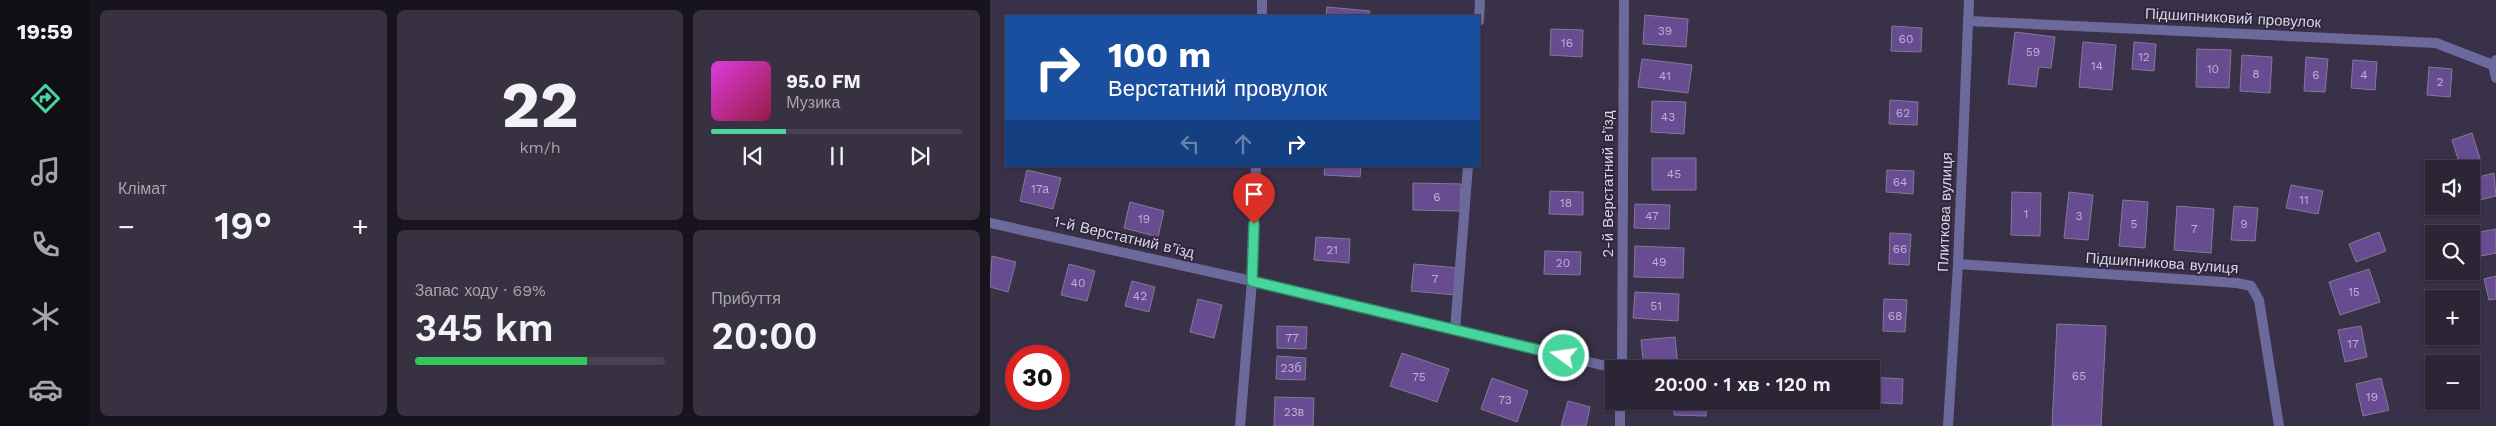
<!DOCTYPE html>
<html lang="uk">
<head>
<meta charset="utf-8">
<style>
  body { margin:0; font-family:"Work Sans",sans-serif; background:#373142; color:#f1f3f6; height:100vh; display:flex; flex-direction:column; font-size:19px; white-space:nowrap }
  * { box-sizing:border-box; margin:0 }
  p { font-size:16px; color:#a6a5ad }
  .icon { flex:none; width:28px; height:28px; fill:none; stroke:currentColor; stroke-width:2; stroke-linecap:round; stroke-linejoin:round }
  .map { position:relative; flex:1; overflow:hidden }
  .details { display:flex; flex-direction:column; gap:10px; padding:10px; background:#18141e; width:900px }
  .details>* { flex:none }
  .guide { position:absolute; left:15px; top:15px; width:475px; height:152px; border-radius:0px; box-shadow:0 1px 4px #0004,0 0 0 1px #474251; background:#1a4fa0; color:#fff; overflow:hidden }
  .tools { position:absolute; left:1435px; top:160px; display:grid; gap:10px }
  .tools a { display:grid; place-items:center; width:55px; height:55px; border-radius:0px; background:#2b2536; box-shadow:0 1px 4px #0004,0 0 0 1px #474251; font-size:25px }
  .speed { position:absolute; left:15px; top:345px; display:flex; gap:10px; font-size:25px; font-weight:700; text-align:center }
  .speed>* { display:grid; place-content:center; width:65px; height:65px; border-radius:50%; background:#2b2536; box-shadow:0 1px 4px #0004,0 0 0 1px #474251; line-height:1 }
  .speed .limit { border:8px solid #d22; background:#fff; color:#111 }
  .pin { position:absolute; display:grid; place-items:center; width:42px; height:42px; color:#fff; margin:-51px -21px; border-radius:50% 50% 50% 0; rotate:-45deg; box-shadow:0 0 5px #0007 }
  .pin .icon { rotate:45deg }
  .me { position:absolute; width:55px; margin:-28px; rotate:284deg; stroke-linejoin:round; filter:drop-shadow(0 0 4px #0008) }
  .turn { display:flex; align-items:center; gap:18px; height:105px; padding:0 20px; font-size:22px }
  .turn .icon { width:65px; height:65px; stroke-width:2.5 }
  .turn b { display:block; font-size:35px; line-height:42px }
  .lanes { display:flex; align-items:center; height:48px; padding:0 20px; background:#0003; justify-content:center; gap:25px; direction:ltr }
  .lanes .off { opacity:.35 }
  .big { font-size:38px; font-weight:600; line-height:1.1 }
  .details .tile { flex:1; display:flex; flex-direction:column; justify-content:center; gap:8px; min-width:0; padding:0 18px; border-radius:8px; background:#373142 }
  .details .dial { align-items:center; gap:0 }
  .dial b { font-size:65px; line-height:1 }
  .song { display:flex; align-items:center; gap:15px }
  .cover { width:60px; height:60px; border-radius:8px; background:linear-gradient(135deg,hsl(300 70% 55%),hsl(340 70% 35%)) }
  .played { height:5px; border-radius:2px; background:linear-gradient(90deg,#48d49d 30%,#474251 30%) }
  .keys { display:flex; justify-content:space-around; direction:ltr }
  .heat { display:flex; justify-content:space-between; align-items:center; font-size:28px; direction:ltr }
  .charge { height:8px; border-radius:4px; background:linear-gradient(90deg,#34c759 69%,#474251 0) }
  .details .tiles { flex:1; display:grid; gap:10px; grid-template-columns:repeat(3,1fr) }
  .tile:first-child { grid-row:span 2 }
  .trip { position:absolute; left:615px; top:360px; width:275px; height:50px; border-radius:0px; background:#2b2536; box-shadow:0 1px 4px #0004,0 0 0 1px #474251; font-weight:600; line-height:50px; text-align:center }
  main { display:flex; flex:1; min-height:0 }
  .tabs { display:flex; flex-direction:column; width:90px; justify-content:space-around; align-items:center; background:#110f16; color:#a6a5ad }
  .tabs .icon { width:35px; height:35px }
  .tabs .selected { color:#48d49d }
  .tabs b { font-size:22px; color:#f1f3f6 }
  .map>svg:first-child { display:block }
  .building { fill:#674c91; stroke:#837a94 }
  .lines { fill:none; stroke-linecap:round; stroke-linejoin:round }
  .minor { stroke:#6c6a9c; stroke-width:10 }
  .tertiary { stroke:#6c6a9c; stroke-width:10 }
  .route-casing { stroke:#2f8a66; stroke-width:12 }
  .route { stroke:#48d49d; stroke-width:9 }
  .labels { text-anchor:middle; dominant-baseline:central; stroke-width:4; stroke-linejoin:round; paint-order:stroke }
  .number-label { font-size:12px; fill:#bdb3cf }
  .street-label { font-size:15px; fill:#dad5e4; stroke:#2f273d }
</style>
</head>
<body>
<main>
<nav class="tabs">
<b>19:59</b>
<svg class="icon selected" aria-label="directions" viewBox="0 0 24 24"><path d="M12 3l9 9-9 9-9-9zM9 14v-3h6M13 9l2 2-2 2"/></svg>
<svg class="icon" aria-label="music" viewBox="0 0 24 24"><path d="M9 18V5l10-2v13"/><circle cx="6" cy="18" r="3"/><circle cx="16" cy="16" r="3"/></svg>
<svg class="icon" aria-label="phone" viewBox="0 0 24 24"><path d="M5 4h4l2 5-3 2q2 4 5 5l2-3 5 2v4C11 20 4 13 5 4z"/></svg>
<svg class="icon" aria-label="climate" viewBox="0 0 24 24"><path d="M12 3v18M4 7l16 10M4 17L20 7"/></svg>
<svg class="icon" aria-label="car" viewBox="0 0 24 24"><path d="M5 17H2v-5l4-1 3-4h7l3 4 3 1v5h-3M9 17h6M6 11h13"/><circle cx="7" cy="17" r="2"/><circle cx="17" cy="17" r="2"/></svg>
</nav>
<section class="details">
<div class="tiles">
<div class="tile"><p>Клімат</p>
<div class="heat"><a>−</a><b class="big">19°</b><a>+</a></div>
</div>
<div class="tile dial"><b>22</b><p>km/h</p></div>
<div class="tile">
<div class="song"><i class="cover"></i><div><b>95.0 FM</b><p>Музика</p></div></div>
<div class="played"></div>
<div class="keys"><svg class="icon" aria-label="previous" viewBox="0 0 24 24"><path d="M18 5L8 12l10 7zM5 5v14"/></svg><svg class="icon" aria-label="pause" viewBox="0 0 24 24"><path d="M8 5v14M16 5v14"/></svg><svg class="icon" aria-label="next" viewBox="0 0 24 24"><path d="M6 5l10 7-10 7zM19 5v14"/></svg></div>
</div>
<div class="tile"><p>Запас ходу · 69%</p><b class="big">345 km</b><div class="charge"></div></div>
<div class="tile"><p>Прибуття</p><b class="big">20:00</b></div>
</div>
</section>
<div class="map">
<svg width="1506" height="426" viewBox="0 0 1506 426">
  <rect width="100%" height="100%" fill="#393148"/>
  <path class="building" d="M337 7 380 11 379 16H336Z
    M655 15 698 19 696 47 653 44Z
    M902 26 932 28 931 52 901 51Z
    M561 29 593 30 592 57 560 55Z
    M1025 32 1065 37 1061 68 1049 67 1046 87 1018 84Z
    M1093 42 1126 45 1122 90 1089 87Z
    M1144 42 1166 44 1164 71 1142 69Z
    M1207 49 1241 50 1239 88 1206 87Z
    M1252 55 1282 57 1280 93 1250 91Z
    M1316 57 1338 59 1335 92 1314 91Z
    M652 59 702 65 698 93 648 87Z
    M1363 60 1387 62 1385 90 1361 88Z
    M1439 67 1462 69 1460 97 1437 95Z
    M900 100 928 102 927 125 899 124Z
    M662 101 696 102 694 134 661 132Z
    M1482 133 1491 162 1471 168 1462 140Z
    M662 158H706V190H662Z
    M335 166H371L370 177 334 175Z
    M37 170 71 178 63 209 30 201Z
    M897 170 924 171 923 194 896 192Z
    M1504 173 1506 196 1481 202V179Z
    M423 183 471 184 470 211 423 210Z
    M1301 185 1333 191 1328 214 1296 208Z
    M560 191 593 192V215L559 214Z
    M1022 192 1051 193 1050 236 1021 235Z
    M1079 192 1103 195 1098 240 1074 238Z
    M1133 200 1158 202 1155 248 1129 246Z
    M140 202 174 211 168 237 134 228Z
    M645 204 680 205 679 229 644 228Z
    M1187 206 1224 209 1221 253 1184 250Z
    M1244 206 1268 208 1265 241 1241 240Z
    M1506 229V253L1491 256 1485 233Z
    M1389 232 1396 251 1366 262 1359 244Z
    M900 233 921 234 919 265 899 264Z
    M326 237 360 239 359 263 324 260Z
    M645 246 694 248 693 278 644 277Z
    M555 251 591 252 590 275 554 274Z
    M2 256 26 262 18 292 0 287Z
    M79 264 105 271 97 301 71 295Z
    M424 264 469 268 466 295 421 291Z
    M1379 269 1390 302 1350 315 1339 282Z
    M1506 276V299L1499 300 1494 279Z
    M142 281 165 287 159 312 135 306Z
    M645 292 689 294 688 321 643 318Z
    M208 299 232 305 224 338 200 332Z
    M894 299 917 300 915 332 893 331Z
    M1067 324 1116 326 1111 426H1062Z
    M287 326 317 327 316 349 287 348Z
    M1371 326 1377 357 1355 362 1348 330Z
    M685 337 688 367 654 369 651 340Z
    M412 353 459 369 447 402 400 386Z
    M287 356 316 358 315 380 286 379Z
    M881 377 913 379 912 404 876 402 881 401Z
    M502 378 538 391 527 422 491 409Z
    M1391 378 1399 410 1373 416 1366 384Z
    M285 397 324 398 323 426H284Z
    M578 401 600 407 596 426H571Z
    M684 401H717L716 416 684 415Z"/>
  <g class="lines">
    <path class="minor" d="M272 16V0
      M489 21 490 0
      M978 21 1446 43 1503 65
      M1506 60 1503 65 1506 78
      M0 223 262 281 628 369
      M968 264 1247 283 1261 286 1269 300 1289 426
      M465 330 478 166
      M632 369 634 0
      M250 426 262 281 266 166
      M630 426V401"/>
    <path class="tertiary" d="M958 426 968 264 979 0"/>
  </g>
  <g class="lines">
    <defs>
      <path id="route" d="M264 224 262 281 574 356"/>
    </defs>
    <use href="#route" class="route-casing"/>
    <use href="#route" class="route"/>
  </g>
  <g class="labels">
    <g class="number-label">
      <text x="675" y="31">39</text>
      <text x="916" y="39">60</text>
      <text x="577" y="43">16</text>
      <text x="1043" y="52">59</text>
      <text x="1154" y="57">12</text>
      <text x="1107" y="66">14</text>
      <text x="1223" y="69">10</text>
      <text x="1266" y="74">8</text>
      <text x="1326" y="75">6</text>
      <text x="1374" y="75">4</text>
      <text x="675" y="76">41</text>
      <text x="1450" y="82">2</text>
      <text x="913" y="113">62</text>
      <text x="678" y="117">43</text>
      <text x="684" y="174">45</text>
      <text x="910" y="182">64</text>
      <text x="50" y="189">17а</text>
      <text x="447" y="197">6</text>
      <text x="1314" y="200">11</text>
      <text x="576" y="203">18</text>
      <text x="1036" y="214">1</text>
      <text x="662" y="216">47</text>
      <text x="1089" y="216">3</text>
      <text x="154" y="219">19</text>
      <text x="1144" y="224">5</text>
      <text x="1254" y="224">9</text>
      <text x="1204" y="229">7</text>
      <text x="910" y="249">66</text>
      <text x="342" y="250">21</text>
      <text x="669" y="262">49</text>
      <text x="573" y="263">20</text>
      <text x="445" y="279">7</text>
      <text x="88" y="283">40</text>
      <text x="1364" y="292">15</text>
      <text x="150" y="296">42</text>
      <text x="666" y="306">51</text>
      <text x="905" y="316">68</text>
      <text x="302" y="338">77</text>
      <text x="1363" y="344">17</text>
      <text x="301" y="368">23б</text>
      <text x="1089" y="376">65</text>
      <text x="429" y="377">75</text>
      <text x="1382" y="397">19</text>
      <text x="515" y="400">73</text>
      <text x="304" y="412">23в</text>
    </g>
    <g class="street-label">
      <text transform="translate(1243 18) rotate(3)">Підшипниковий провулок</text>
      <text transform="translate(618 184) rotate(-90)">2-й Верстатний в’їзд</text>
      <text transform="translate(955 212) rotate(-88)">Плиткова вулиця</text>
      <text transform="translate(134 237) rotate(13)">1-й Верстатний в’їзд</text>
      <text transform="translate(1172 263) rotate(4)">Підшипникова вулиця</text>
    </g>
  </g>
</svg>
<div class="tools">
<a><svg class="icon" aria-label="sound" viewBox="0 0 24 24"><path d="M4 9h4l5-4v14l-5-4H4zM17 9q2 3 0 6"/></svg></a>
<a><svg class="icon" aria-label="search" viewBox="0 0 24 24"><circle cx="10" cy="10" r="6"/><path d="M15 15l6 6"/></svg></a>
<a>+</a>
<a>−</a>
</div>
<div class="speed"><div class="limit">30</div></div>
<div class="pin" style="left:264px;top:224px;background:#d93025"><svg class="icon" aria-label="arrive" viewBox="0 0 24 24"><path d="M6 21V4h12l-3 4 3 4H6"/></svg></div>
<svg class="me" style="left:574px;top:356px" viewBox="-20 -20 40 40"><circle r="17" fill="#48d49d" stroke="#fff" stroke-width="3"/><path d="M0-11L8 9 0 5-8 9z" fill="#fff"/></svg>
<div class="trip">20:00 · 1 хв · 120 m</div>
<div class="guide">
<div class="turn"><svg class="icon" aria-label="right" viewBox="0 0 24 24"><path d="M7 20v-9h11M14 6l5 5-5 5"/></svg><div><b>100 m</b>Верстатний провулок</div></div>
<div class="lanes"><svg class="icon off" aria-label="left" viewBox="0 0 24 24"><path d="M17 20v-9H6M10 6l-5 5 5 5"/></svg><svg class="icon off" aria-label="ahead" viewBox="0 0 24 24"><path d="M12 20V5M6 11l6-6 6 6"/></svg><svg class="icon" aria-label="right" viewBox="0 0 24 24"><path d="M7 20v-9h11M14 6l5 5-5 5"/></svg></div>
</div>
</div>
</main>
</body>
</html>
